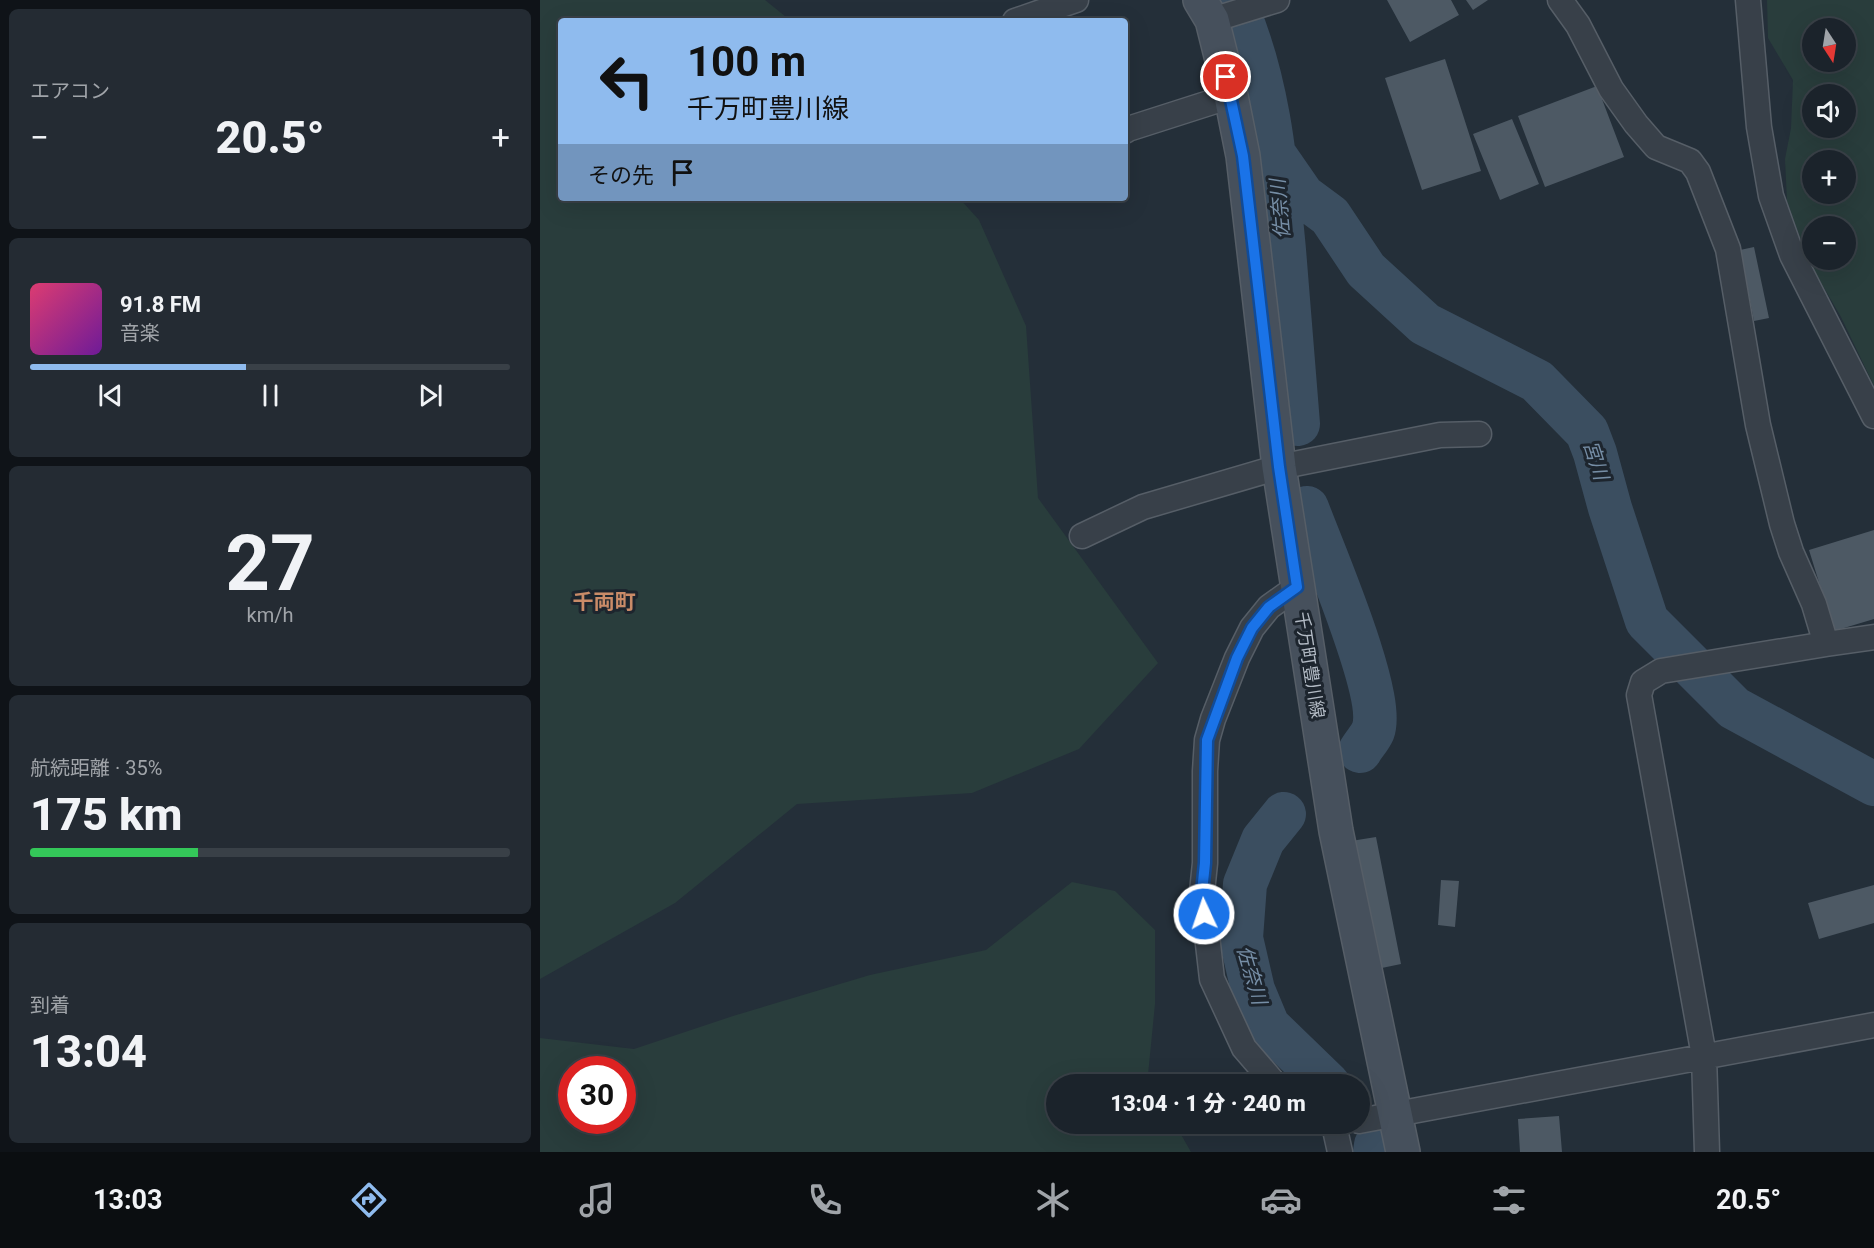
<!DOCTYPE html>
<html lang="ja">
<head>
<meta charset="utf-8">
<style>
  body { margin:0; font-family:Roboto,"Noto Sans JP",sans-serif; background:#242b33; color:#f1f3f6; height:100vh; display:flex; flex-direction:column; font-size:22px; white-space:nowrap }
  * { box-sizing:border-box; margin:0 }
  p { font-size:20px; color:#a0a4a9 }
  .icon { flex:none; width:33px; height:33px; fill:none; stroke:currentColor; stroke-width:2; stroke-linecap:round; stroke-linejoin:round }
  .map { position:relative; flex:1; overflow:hidden }
  .details { display:flex; flex-direction:column; gap:9px; padding:9px; background:#0f1318; width:540px }
  .details>* { flex:none }
  .top-card { position:absolute; left:18px; top:18px; width:570px; height:183px; border-radius:6px; box-shadow:0 6px 24px #0002,0 0 0 2px #394047; background:#8fbbee; color:#111; overflow:hidden }
  .needle { width:39px; rotate:168deg }
  .tools { position:absolute; left:1262px; top:18px; display:grid; gap:12px }
  .tools a { display:grid; place-items:center; width:54px; height:54px; border-radius:50%; background:#1b232b; box-shadow:0 6px 24px #0002,0 0 0 2px #394047; font-size:30px }
  .speed { position:absolute; left:18px; top:1056px; display:flex; gap:12px; font-size:30px; font-weight:700; text-align:center }
  .speed>* { display:grid; place-content:center; width:78px; height:78px; border-radius:50%; background:#1b232b; box-shadow:0 6px 24px #0002,0 0 0 2px #394047; line-height:1 }
  .speed .limit { border:9px solid #d22; background:#fff; color:#111 }
  .pin { position:absolute; display:grid; place-items:center; width:51px; height:51px; color:#fff; margin:-26px; border:3px solid #fff; border-radius:50%; box-shadow:0 2px 6px #0007 }
  .me { position:absolute; width:66px; margin:-33px; rotate:357deg; stroke-linejoin:round; filter:drop-shadow(0 0 4px #0008) }
  .turn { display:flex; align-items:center; gap:21px; height:126px; padding:0 30px; font-size:27px }
  .turn .icon { width:78px; height:78px; stroke-width:2.5 }
  .turn b { display:block; font-size:42px; line-height:51px }
  .then { display:flex; align-items:center; height:57px; padding:0 30px; background:#0003; gap:12px; font-size:22px }
  .big { font-size:45px; font-weight:800; line-height:1.1 }
  .details .card { flex:1; display:flex; flex-direction:column; justify-content:center; gap:9px; min-width:0; padding:0 21px; border-radius:9px; background:#242b33 }
  .details .dial { align-items:center; gap:0 }
  .dial b { font-size:78px; line-height:1 }
  .song { display:flex; align-items:center; gap:18px }
  .cover { width:72px; height:72px; border-radius:9px; background:linear-gradient(135deg,hsl(340 70% 55%),hsl(280 70% 35%)) }
  .played { height:6px; border-radius:3px; background:linear-gradient(90deg,#8fbbee 45%,#394047 45%) }
  .keys { display:flex; justify-content:space-around; direction:ltr }
  .heat { display:flex; justify-content:space-between; align-items:center; font-size:33px; direction:ltr }
  .charge { height:9px; border-radius:4px; background:linear-gradient(90deg,#34c759 35%,#394047 0) }
  .trip { position:absolute; left:506px; top:1074px; width:324px; height:60px; border-radius:30px; background:#1b232b; box-shadow:0 6px 24px #0002,0 0 0 2px #394047; font-weight:800; line-height:60px; text-align:center }
  .menu { display:flex; height:96px; justify-content:space-around; align-items:center; background:#0b0e11; color:#a0a4a9 }
  .menu .icon { width:42px; height:42px }
  .menu .selected { color:#8fbbee }
  .menu b { font-size:27px; color:#f1f3f6 }
  main { display:flex; flex:1; min-height:0 }
  .map>svg:first-child { display:block }
  .green { fill:#293d3c; fill-rule:evenodd }
  .lines { fill:none; stroke-linecap:round; stroke-linejoin:round }
  .river { stroke:#3b4e60; stroke-width:44 }
  .building { fill:#4d5964 }
  .minor-casing { stroke:#565e67; stroke-width:27 }
  .secondary-casing { stroke:#565e67; stroke-width:36 }
  .minor { stroke:#384049; stroke-width:24 }
  .secondary { stroke:#46505c; stroke-width:33 }
  .route-casing { stroke:#114b97; stroke-width:15 }
  .route { stroke:#1a73e8; stroke-width:10 }
  .labels { text-anchor:middle; dominant-baseline:central; stroke-width:6; stroke-linejoin:round; paint-order:stroke }
  .street-label { font-size:18px; fill:#b3bbc5; stroke:#1d252e }
  .water-label { font-size:20px; font-style:italic; fill:#768ea6; stroke:#1d252e }
  .quarter-label { font-size:21px; font-weight:bold; fill:#ca8b68; stroke:#1d252e }
</style>
</head>
<body>
<main>
<section class="details">
<div class="card"><p>エアコン</p>
<div class="heat"><a>−</a><b class="big">20.5°</b><a>+</a></div>
</div>
<div class="card">
<div class="song"><i class="cover"></i><div><b>91.8 FM</b><p>音楽</p></div></div>
<div class="played"></div>
<div class="keys"><svg class="icon" aria-label="previous" viewBox="0 0 24 24"><path d="M18 5L8 12l10 7zM5 5v14"/></svg><svg class="icon" aria-label="pause" viewBox="0 0 24 24"><path d="M8 5v14M16 5v14"/></svg><svg class="icon" aria-label="next" viewBox="0 0 24 24"><path d="M6 5l10 7-10 7zM19 5v14"/></svg></div>
</div>
<div class="card dial"><b>27</b><p>km/h</p></div>
<div class="card"><p>航続距離 · 35%</p><b class="big">175 km</b><div class="charge"></div></div>
<div class="card"><p>到着</p><b class="big">13:04</b></div>
</section>
<div class="map">
<svg width="1334" height="1152" viewBox="0 0 1334 1152">
  <rect width="100%" height="100%" fill="#242f39"/>
  <path class="green" d="M0 0H225L251 21H21V198H419L439 220 486 326 498 498 618 663 539 749 432 793 257 804 135 903 0 979Z
    M1227 0H1334V386L1301 317 1269 262 1247 201 1245 159 1251 128 1253 80 1228 38ZM1272 28H1305V62H1272ZM1272 94H1305V128H1272ZM1272 160H1305V194H1272ZM1272 226H1305V260H1272Z
    M532 882 575 891 615 930V1004L608 1075 613 1084H516V1124H635L651 1152H0V1038L94 1049 193 1016 330 975 446 950ZM32 1070H82V1120H32Z"/>
  <g class="lines">
    <path class="river" d="M693 0C729 78 736 166 744 250 749 308 753 366 758 424
      M736 157 763 196 790 216 826 270 885 324 997 381 1047 432 1055 453 1070 508 1107 621 1194 708 1334 784
      M767 508C782 549 846 695 833 731 830 738 824 744 820 751
      M744 814 723 840 705 884 701 938 713 990 728 1026 788 1084
      M835 1152 836 1145"/>
  </g>
  <path class="building" d="M847 0H911L919 15 870 42Z
    M926 0H948L933 10Z
    M905 59 941 171 882 190 845 78Z
    M1057 86 1084 157 1005 187 978 116Z
    M972 119 999 184 960 200 933 134Z
    M1214 247 1229 318 1214 321 1200 250Z
    M1334 530V619L1294 631 1269 550Z
    M836 837 861 964 837 969 811 841Z
    M901 880 919 881 915 927 898 925Z
    M1334 885V923L1279 939 1268 903Z
    M1019 1116 1022 1152H980L978 1119Z"/>
  <g class="lines">
    <defs>
      <path id="minor" d="M1020 0 1038 25 1071 89 1096 124 1116 147 1150 161 1158 172 1188 249 1218 425 1242 524 1251 552 1274 604 1286 644 1334 637
        M1208 0 1219 127 1231 196 1252 255 1334 416
        M672 20 737 0
        M475 21 536 0
        M585 131 588 129 691 96
        M542 536 603 507 739 467 900 435 939 434
        M735 1084 704 1048 672 979 662 892 665 863V771L667 740 673 719 697 658 712 628 729 607 757 587
        M819 1121 1334 1025
        M800 1152 794 1125 801 1124
        M1167 1152 1164 1056 1099 695 1103 682 1121 671 1286 644"/>
      <path id="secondary" d="M660 0 672 20 691 96 703 156 739 467 796 831 863 1152"/>
    </defs>
    <use href="#minor" class="minor-casing"/>
    <use href="#secondary" class="secondary-casing"/>
    <use href="#minor" class="minor"/>
    <use href="#secondary" class="secondary"/>
  </g>
  <g class="lines">
    <defs>
      <path id="route" d="M664 914 662 892 665 863 667 740 697 658 712 628 729 607 757 587 739 467 703 156 686 77"/>
    </defs>
    <use href="#route" class="route-casing"/>
    <use href="#route" class="route"/>
  </g>
  <g class="labels">
    <g class="street-label">
      <text transform="translate(770 665) rotate(81)">千万町豊川線</text>
    </g>
    <g class="water-label">
      <text transform="translate(740 209) rotate(-95)">佐奈川</text>
      <text transform="translate(1056 460) rotate(72)">宮川</text>
      <text transform="translate(712 975) rotate(74)">佐奈川</text>
    </g>
    <g class="quarter-label">
      <text x="64" y="602">千両町</text>
    </g>
  </g>
</svg>
<div class="tools">
<a><svg class="needle" viewBox="-14 -14 28 28"><path d="M0-13l5 13h-10z" fill="#e53935"/><path d="M0 13l5-13h-10z" fill="#a0a4a9"/></svg></a>
<a><svg class="icon" aria-label="sound" viewBox="0 0 24 24"><path d="M4 9h4l5-4v14l-5-4H4zM17 9q2 3 0 6"/></svg></a>
<a>+</a>
<a>−</a>
</div>
<div class="speed"><div class="limit">30</div></div>
<div class="pin" style="left:686px;top:77px;background:#d93025"><svg class="icon" aria-label="arrive" viewBox="0 0 24 24"><path d="M6 21V4h12l-3 4 3 4H6"/></svg></div>
<svg class="me" style="left:664px;top:914px" viewBox="-20 -20 40 40"><circle r="17" fill="#1a73e8" stroke="#fff" stroke-width="3"/><path d="M0-11L8 9 0 5-8 9z" fill="#fff"/></svg>
<div class="trip">13:04 · 1 分 · 240 m</div>
<div class="top-card">
<div class="turn"><svg class="icon" aria-label="left" viewBox="0 0 24 24"><path d="M17 20v-9H6M10 6l-5 5 5 5"/></svg><div><b>100 m</b>千万町豊川線</div></div>
<div class="then">その先<svg class="icon" aria-label="arrive" viewBox="0 0 24 24"><path d="M6 21V4h12l-3 4 3 4H6"/></svg></div>
</div>
</div>
</main>
<nav class="menu">
<b>13:03</b>
<svg class="icon selected" aria-label="directions" viewBox="0 0 24 24"><path d="M12 3l9 9-9 9-9-9zM9 14v-3h6M13 9l2 2-2 2"/></svg>
<svg class="icon" aria-label="music" viewBox="0 0 24 24"><path d="M9 18V5l10-2v13"/><circle cx="6" cy="18" r="3"/><circle cx="16" cy="16" r="3"/></svg>
<svg class="icon" aria-label="phone" viewBox="0 0 24 24"><path d="M5 4h4l2 5-3 2q2 4 5 5l2-3 5 2v4C11 20 4 13 5 4z"/></svg>
<svg class="icon" aria-label="climate" viewBox="0 0 24 24"><path d="M12 3v18M4 7l16 10M4 17L20 7"/></svg>
<svg class="icon" aria-label="car" viewBox="0 0 24 24"><path d="M5 17H2v-5l4-1 3-4h7l3 4 3 1v5h-3M9 17h6M6 11h13"/><circle cx="7" cy="17" r="2"/><circle cx="17" cy="17" r="2"/></svg>
<svg class="icon" aria-label="filters" viewBox="0 0 24 24"><path d="M4 7h16M4 17h16"/><circle cx="9" cy="7" r="2"/><circle cx="15" cy="17" r="2"/></svg>
<b>20.5°</b>
</nav>
</body>
</html>
